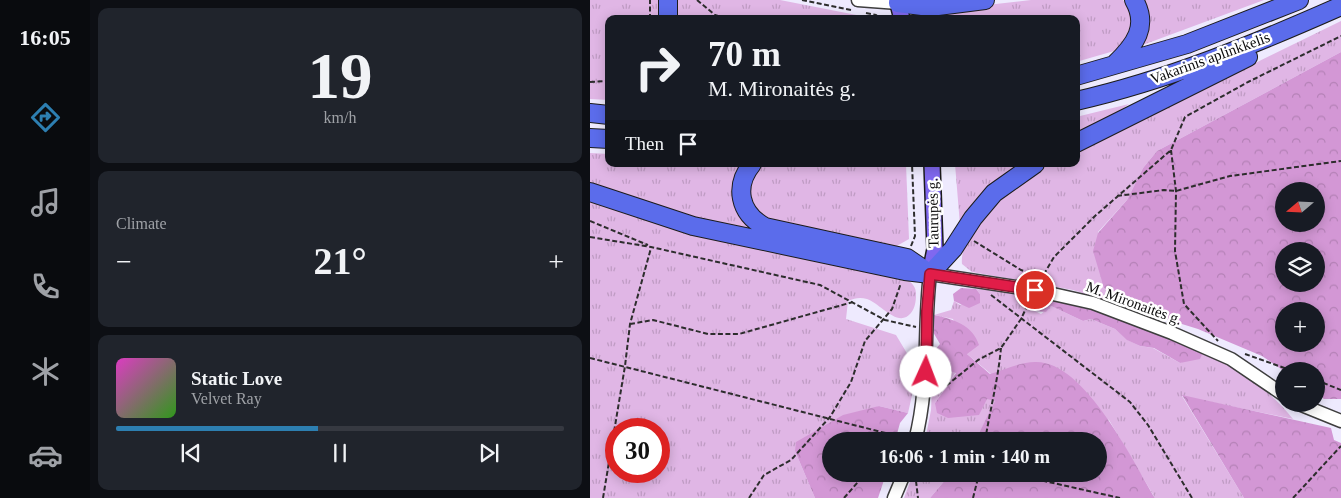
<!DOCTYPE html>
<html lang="en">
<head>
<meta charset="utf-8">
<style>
  body { margin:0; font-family:Georgia,serif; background:#20242c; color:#f1f3f6; height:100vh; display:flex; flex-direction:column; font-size:19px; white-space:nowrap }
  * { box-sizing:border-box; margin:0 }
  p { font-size:16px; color:#9ea1a6 }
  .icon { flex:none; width:28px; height:28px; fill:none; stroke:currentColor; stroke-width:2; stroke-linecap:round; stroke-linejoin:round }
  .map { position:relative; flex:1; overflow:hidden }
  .side { display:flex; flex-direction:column; gap:8px; padding:8px; background:#0d0f14; width:500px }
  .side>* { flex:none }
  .guide { position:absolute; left:15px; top:15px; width:475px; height:152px; border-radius:10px; box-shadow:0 2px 12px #0003; background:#171b24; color:#f1f3f6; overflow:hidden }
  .needle { width:32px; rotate:251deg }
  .tools { position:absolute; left:685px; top:182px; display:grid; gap:10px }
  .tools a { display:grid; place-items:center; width:50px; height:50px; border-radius:50%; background:#171b24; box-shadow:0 2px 12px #0003; font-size:25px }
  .speed { position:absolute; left:15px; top:418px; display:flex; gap:10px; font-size:25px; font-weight:700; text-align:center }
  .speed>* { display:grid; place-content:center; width:65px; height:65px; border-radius:50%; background:#171b24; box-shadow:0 2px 12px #0003; line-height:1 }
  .speed .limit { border:8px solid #d22; background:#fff; color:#111 }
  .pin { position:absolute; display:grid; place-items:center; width:42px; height:42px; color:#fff; margin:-21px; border:2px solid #fff; border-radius:50%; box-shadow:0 1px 5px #0007 }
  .me { position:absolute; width:55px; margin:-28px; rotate:2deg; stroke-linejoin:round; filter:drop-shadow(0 0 4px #0008) }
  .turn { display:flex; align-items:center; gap:18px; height:105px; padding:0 20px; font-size:22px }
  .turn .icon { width:65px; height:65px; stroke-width:2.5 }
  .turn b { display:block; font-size:35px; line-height:42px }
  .then { display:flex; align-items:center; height:48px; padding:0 20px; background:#0003; gap:10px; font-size:19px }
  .big { font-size:38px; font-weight:800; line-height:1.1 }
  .side .widget { flex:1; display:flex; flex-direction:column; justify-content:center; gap:8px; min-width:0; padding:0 18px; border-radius:10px; background:#20242c }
  .side .dial { align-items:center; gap:0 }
  .dial b { font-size:65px; line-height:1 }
  .song { display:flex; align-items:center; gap:15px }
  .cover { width:60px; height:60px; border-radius:8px; background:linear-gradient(135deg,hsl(310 70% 55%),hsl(110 70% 35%)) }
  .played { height:5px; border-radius:2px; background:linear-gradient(90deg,#2d7fb1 45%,#363941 45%) }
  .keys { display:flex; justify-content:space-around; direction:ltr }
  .heat { display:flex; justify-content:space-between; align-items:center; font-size:28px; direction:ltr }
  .trip { position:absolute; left:232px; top:432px; width:285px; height:50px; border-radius:25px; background:#171b24; box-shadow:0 2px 12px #0003; font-weight:800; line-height:50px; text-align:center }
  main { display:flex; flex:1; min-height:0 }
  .menu { display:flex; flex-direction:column; width:90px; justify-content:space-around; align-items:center; background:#090b0e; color:#9ea1a6 }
  .menu .icon { width:35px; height:35px }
  .menu .current { color:#2d7fb1 }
  .menu b { font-size:22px; color:#f1f3f6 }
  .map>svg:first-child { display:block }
  .grass { fill:url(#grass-tufts); fill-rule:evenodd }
  .forest { fill:url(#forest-crowns); fill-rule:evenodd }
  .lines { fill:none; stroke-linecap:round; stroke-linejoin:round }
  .minor-casing { stroke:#3e3e3e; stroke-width:15 }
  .major-casing { stroke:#1c1c1c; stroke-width:18 }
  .highway-casing { stroke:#1c1c1c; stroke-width:20 }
  .path { stroke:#2d2d2d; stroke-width:2; stroke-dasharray:5 2.5; stroke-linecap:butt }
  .minor { stroke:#fff; stroke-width:12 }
  .major { stroke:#8068ef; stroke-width:15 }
  .highway { stroke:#5b6ceb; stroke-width:18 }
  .route-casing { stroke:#92132f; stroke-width:12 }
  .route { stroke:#e11d48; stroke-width:9 }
  .labels { text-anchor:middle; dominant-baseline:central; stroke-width:5; stroke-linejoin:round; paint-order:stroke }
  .street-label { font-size:15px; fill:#0b0b0b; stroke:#fff }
</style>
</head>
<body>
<main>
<nav class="menu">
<b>16:05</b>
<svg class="icon current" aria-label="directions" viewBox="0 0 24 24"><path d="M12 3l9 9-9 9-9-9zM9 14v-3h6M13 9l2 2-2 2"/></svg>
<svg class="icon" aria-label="music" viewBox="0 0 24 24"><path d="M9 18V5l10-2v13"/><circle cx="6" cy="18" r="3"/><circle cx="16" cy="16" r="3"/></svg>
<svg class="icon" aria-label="phone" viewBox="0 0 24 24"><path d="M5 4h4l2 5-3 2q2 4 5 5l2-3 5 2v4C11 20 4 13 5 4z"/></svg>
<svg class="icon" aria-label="climate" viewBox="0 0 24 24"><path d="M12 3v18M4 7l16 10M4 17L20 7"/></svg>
<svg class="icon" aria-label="car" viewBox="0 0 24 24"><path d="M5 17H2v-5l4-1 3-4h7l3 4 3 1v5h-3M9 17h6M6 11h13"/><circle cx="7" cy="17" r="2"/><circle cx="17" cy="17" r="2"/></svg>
</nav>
<section class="side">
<div class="widget dial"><b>19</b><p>km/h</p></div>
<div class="widget"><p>Climate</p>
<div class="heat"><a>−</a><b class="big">21°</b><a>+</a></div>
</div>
<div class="widget">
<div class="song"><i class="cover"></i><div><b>Static Love</b><p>Velvet Ray</p></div></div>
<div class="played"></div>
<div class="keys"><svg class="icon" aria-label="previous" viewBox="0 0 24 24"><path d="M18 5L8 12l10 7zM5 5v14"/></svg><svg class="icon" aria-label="pause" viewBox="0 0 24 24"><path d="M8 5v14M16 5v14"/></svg><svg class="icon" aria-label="next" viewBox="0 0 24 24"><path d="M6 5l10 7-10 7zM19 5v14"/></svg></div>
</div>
</section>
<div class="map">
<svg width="751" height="498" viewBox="0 0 751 498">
  <defs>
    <pattern id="grass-tufts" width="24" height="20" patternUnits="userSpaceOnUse" patternTransform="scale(1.25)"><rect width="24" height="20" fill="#e0b6e5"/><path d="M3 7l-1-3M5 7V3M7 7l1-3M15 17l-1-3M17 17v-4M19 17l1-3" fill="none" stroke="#bf9bc3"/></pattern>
    <pattern id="forest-crowns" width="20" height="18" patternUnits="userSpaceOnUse" patternTransform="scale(1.25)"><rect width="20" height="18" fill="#d397d5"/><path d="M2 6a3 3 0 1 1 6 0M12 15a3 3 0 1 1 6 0" fill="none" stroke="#b481b6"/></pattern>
  </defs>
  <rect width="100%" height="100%" fill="#eeeafe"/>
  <path class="grass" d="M0 0H71L70 19H19V100L0 99Z
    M84 0H190L287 19H84Z
    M441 0H533L541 9 545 24 531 49 486 62V19H342L353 10Z
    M550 0H674L550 46Z
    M751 21V52L567 151 553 168 537 200 508 232 514 288 534 306 483 290 382 272 372 264C368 231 428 172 459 164 467 162 478 164 486 164V151Z
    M539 104 512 124 486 136V117Z
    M0 153 19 154V164H154L168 231 111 220 0 184Z
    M172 164H316L319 239 305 247 174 219C161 202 154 199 164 177 166 171 168 167 172 164Z
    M365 164H429L402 184 370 225Z
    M0 197 317 279C323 284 326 287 326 295 326 301 325 308 321 313 308 329 290 303 277 299 270 297 265 298 258 301L256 319 306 335 318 355 325 382 318 413 289 406 205 451 225 498H0ZM26 429H69V471H26Z
    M386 289 450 295 443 306 445 311 451 314 461 306 493 321 501 319 525 329 538 340 550 346 563 348 590 363 613 352C648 368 679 389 703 419L592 396 654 498H565L519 420 401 374 377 354 363 319 344 315 361 310 364 301 370 305 390 294Z
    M343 365 366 372 345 403 397 398 406 401 388 435V441H335L341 410Z
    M323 474H372L356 479 340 498H314Z"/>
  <path class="forest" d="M751 52V399H734L726 393V371H694L672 356 608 329 534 306 514 288 503 251 508 233 537 200 553 168 567 151ZM694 191H726V224H694ZM694 251H726V284H694ZM694 311H726V344H694Z
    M371 288 386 289 390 294V303L379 308 364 301 363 294Z
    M448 297 515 312 613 352 610 359 590 363 564 348 550 346 537 340 525 329 501 319 493 321 461 306 456 312 445 311 443 306Z
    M344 315C363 319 383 325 389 345L377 354 400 374C414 370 430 362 445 362 494 360 543 461 565 498H340L356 479 372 474H509V441H388V435L405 401 397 399 389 415 358 418 347 413 345 403 366 373 343 365 344 351 350 344 343 332Z
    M592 395 741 428 744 440 751 443V498H654Z
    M289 406 318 413 310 423 305 441H241V474H296L288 498H225L205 451 206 442 253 415Z"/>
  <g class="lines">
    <defs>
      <path id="minor" d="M268 0 308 3
        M709 404 751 421
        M325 441C340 383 333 332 340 274L445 290 503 303 582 333 641 359 694 395
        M304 498 314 474"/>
      <path id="major" d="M307 0 312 19
        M340 274 345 249 342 164"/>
      <path id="highway" d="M78 0V19
        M308 3 340 7 395 0
        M525 64C545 45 559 26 544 0
        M486 76 597 44 709 0
        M486 101C578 80 665 44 751 6
        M0 113 19 115
        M0 138 19 139
        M486 143 658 57
        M162 164C144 186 149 213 175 227L317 258 339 273
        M0 192 103 226 315 271 340 274
        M340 274 363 249 383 218 404 193 445 164"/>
    </defs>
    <use href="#minor" class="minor-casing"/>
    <use href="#major" class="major-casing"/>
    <use href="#highway" class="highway-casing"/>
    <path class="path" d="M107 0 125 15 137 19
      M212 0 261 10
      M276 13 286 15 291 19
      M60 19V0
      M0 82 19 81
      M581 150 586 191 585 251 594 304 628 341
      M527 196 574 190 586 191 640 176 751 161
      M0 221 58 245
      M0 237 61 247 230 285 295 320 326 327
      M384 241 431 270 464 282
      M321 246 325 236 322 164
      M450 281 464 257 505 216 581 150 595 117 658 82 751 36
      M401 295 540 402 558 425 602 498
      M40 324 63 320 118 334H149L263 302
      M655 354 703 371
      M0 358 315 438
      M726 380 751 390
      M343 392 356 386 388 360 411 348 431 319 440 300
      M395 441C400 410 408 380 411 348
      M423 474 530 498
      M323 479 334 480 346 474
      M326 481 328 498
      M13 498 35 366 40 324 61 248
      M159 498 174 475 201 460 240 417 261 382 275 341 302 309 311 283
      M254 498 275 474
      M383 498 389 474
      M703 498 751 446"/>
    <use href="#minor" class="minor"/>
    <use href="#major" class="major"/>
    <use href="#highway" class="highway"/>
  </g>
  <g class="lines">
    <defs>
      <path id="route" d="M336 372 337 311 340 274 445 290"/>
    </defs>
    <use href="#route" class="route-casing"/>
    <use href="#route" class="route"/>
  </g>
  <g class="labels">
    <g class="street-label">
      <text transform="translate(620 58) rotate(-20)">Vakarinis aplinkkelis</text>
      <text transform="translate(343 213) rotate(-91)">Taurupės g.</text>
      <text transform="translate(544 303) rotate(20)">M. Mironaitės g.</text>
    </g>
  </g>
</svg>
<div class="tools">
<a><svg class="needle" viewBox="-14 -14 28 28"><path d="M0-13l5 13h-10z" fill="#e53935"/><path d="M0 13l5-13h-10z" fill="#9ea1a6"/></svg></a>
<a><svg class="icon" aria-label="layers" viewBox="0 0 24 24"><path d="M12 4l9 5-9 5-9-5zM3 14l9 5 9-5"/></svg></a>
<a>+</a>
<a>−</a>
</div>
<div class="speed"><div class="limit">30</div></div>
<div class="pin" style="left:445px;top:290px;background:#d93025"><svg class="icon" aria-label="arrive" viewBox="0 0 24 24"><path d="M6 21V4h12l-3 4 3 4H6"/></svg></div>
<svg class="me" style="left:336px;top:372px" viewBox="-20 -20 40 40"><circle r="19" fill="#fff"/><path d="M0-13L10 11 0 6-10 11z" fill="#e11d48"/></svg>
<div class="trip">16:06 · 1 min · 140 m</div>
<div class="guide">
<div class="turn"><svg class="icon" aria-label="right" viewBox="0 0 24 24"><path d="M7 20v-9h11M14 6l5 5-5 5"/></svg><div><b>70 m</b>M. Mironaitės g.</div></div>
<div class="then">Then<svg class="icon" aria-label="arrive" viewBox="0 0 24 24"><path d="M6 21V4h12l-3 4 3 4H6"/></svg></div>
</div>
</div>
</main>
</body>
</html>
